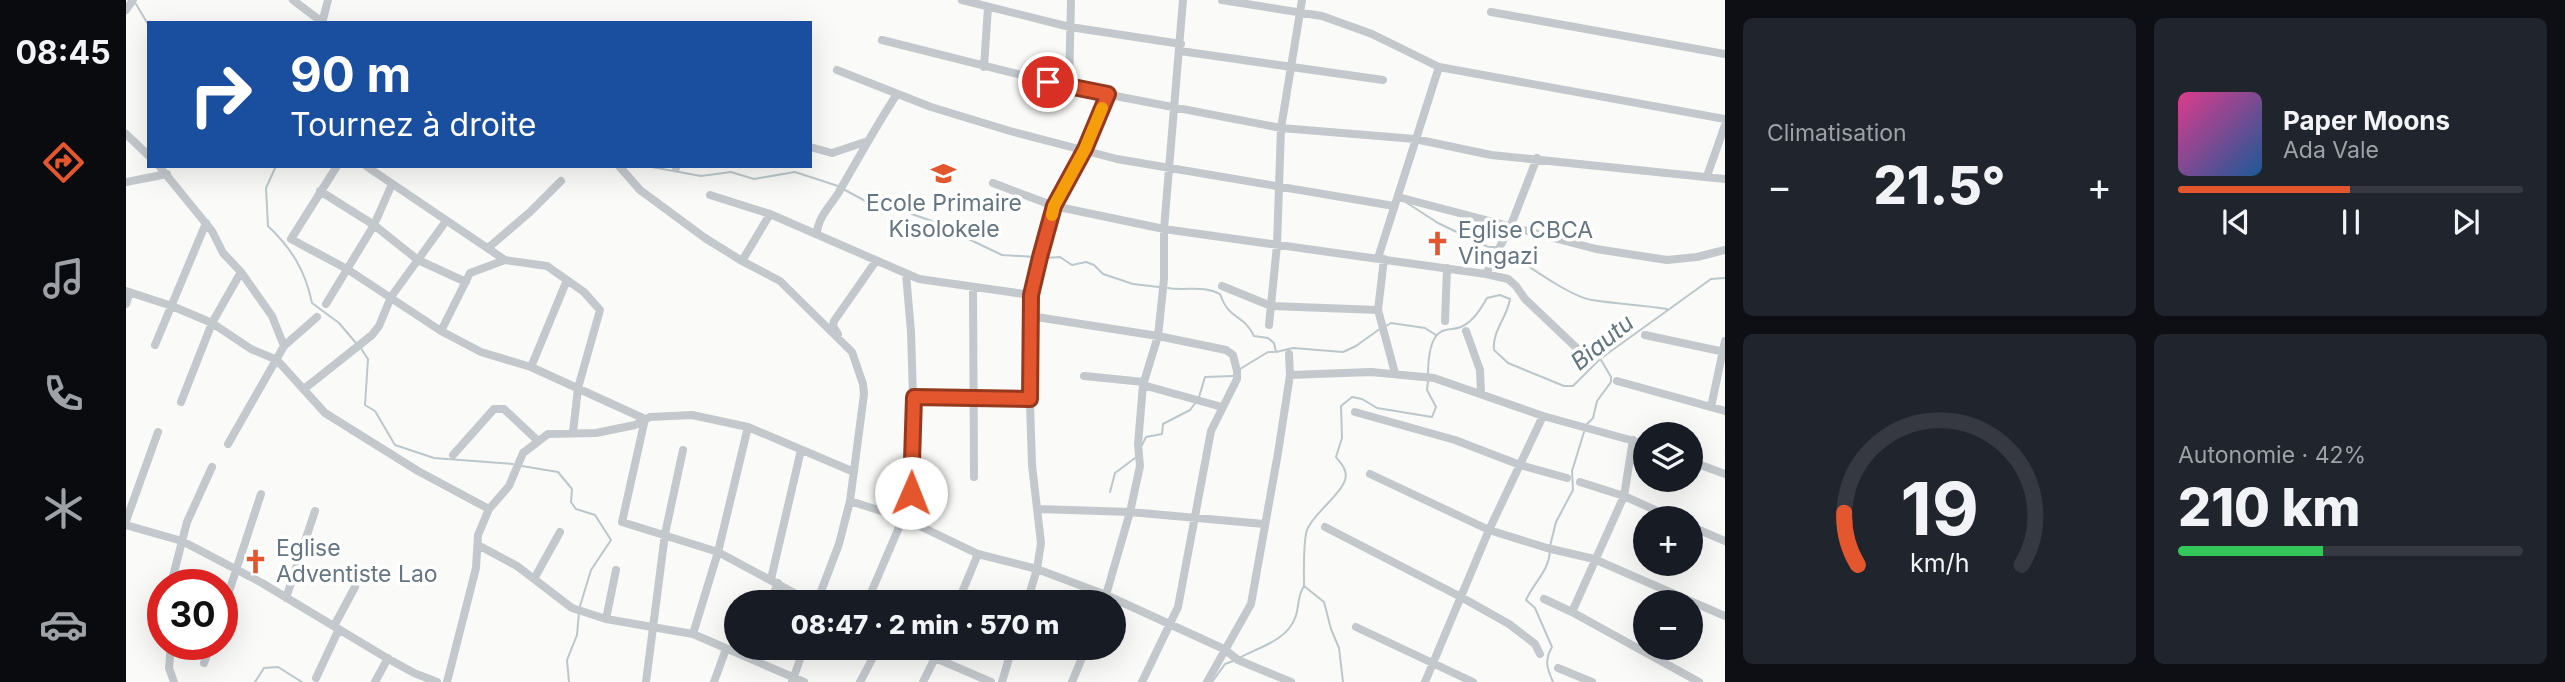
<!DOCTYPE html>
<html lang="fr">
<head>
<meta charset="utf-8">
<style>
  body { margin:0; font-family:Inter,sans-serif; background:#20242c; color:#f1f3f6; height:100vh; display:flex; flex-direction:column; font-size:26px; white-space:nowrap }
  * { box-sizing:border-box; margin:0 }
  p { font-size:23px; color:#9ea1a6 }
  .icon { flex:none; width:38px; height:38px; fill:none; stroke:currentColor; stroke-width:2; stroke-linecap:round; stroke-linejoin:round }
  .map { position:relative; flex:1; overflow:hidden }
  .drawer { display:flex; flex-direction:column; gap:18px; padding:18px; background:#0d0f14; width:840px }
  .drawer>* { flex:none }
  .banner { position:absolute; left:21px; top:21px; width:665px; height:147px; border-radius:0px; box-shadow:0 7px 28px #0002; background:#1a4fa0; color:#fff; overflow:hidden }
  .fabs { position:absolute; left:1507px; top:422px; display:grid; gap:14px }
  .fabs a { display:grid; place-items:center; width:70px; height:70px; border-radius:50%; background:#171b24; box-shadow:0 7px 28px #0002; font-size:35px }
  .speed { position:absolute; left:21px; top:569px; display:flex; gap:14px; font-size:35px; font-weight:700; text-align:center }
  .speed>* { display:grid; place-content:center; width:91px; height:91px; border-radius:50%; background:#171b24; box-shadow:0 7px 28px #0002; line-height:1 }
  .speed .limit { border:10px solid #d22; background:#fff; color:#111 }
  .pin { position:absolute; display:grid; place-items:center; width:60px; height:60px; color:#fff; margin:-30px; border:4px solid #fff; border-radius:50%; box-shadow:0 2px 7px #0007 }
  .me { position:absolute; width:77px; margin:-38px; rotate:1deg; stroke-linejoin:round; filter:drop-shadow(0 0 5px #0008) }
  .turn { display:flex; align-items:center; gap:24px; height:147px; padding:0 28px; font-size:32px }
  .turn .icon { width:91px; height:91px; stroke-width:2.5 }
  .turn b { display:block; font-size:49px; line-height:60px }
  .big { font-size:52px; font-weight:800; line-height:1.1 }
  .drawer .tile { flex:1; display:flex; flex-direction:column; justify-content:center; gap:10px; min-width:0; padding:0 24px; border-radius:10px; background:#20242c }
  .drawer .dial { align-items:center; gap:0 }
  .dial svg { height:182px; overflow:visible; fill:none; stroke:#363941; stroke-width:7; stroke-linecap:round; text-anchor:middle }
  .dial text { fill:#f1f3f6; stroke:none }
  .song { display:flex; align-items:center; gap:21px }
  .cover { width:84px; height:84px; border-radius:10px; background:linear-gradient(135deg,hsl(330 70% 55%),hsl(210 70% 35%)) }
  .played { height:7px; border-radius:4px; background:linear-gradient(90deg,#e4572e 50%,#363941 50%) }
  .keys { display:flex; justify-content:space-around; direction:ltr }
  .heat { display:flex; justify-content:space-between; align-items:center; font-size:38px; direction:ltr }
  .charge { height:10px; border-radius:5px; background:linear-gradient(90deg,#34c759 42%,#363941 0) }
  .drawer .tiles { flex:1; display:grid; gap:18px; grid-template-columns:repeat(2,1fr) }
  .trip { position:absolute; left:598px; top:590px; width:402px; height:70px; border-radius:35px; background:#171b24; box-shadow:0 7px 28px #0002; font-weight:800; line-height:70px; text-align:center }
  main { display:flex; flex:1; min-height:0 }
  .tabs { display:flex; flex-direction:column; width:126px; justify-content:space-around; align-items:center; background:#090b0e; color:#9ea1a6 }
  .tabs .icon { width:49px; height:49px }
  .tabs .selected { color:#e4572e }
  .tabs b { font-size:32px; color:#f1f3f6 }
  .map>svg:first-child { display:block }
  .lines { fill:none; stroke-linecap:round; stroke-linejoin:round }
  .stream { stroke:#bbc7cb; stroke-width:2 }
  .minor { stroke:#c3c8cc; stroke-width:8 }
  .route-casing { stroke:#94391e; stroke-width:18 }
  .route { stroke:#e4572e; stroke-width:12 }
  .slow { stroke:#f59e0b; stroke-width:12 }
  .labels { text-anchor:middle; dominant-baseline:central; stroke-width:7; stroke-linejoin:round; paint-order:stroke }
  .poi-label { font-size:23px; fill:#657683; stroke:#fff; text-anchor:start }
  .water-label { font-size:24px; font-style:italic; fill:#60757c; stroke:#fff }
</style>
</head>
<body>
<main>
<nav class="tabs">
<b>08:45</b>
<svg class="icon selected" aria-label="directions" viewBox="0 0 24 24"><path d="M12 3l9 9-9 9-9-9zM9 14v-3h6M13 9l2 2-2 2"/></svg>
<svg class="icon" aria-label="music" viewBox="0 0 24 24"><path d="M9 18V5l10-2v13"/><circle cx="6" cy="18" r="3"/><circle cx="16" cy="16" r="3"/></svg>
<svg class="icon" aria-label="phone" viewBox="0 0 24 24"><path d="M5 4h4l2 5-3 2q2 4 5 5l2-3 5 2v4C11 20 4 13 5 4z"/></svg>
<svg class="icon" aria-label="climate" viewBox="0 0 24 24"><path d="M12 3v18M4 7l16 10M4 17L20 7"/></svg>
<svg class="icon" aria-label="car" viewBox="0 0 24 24"><path d="M5 17H2v-5l4-1 3-4h7l3 4 3 1v5h-3M9 17h6M6 11h13"/><circle cx="7" cy="17" r="2"/><circle cx="17" cy="17" r="2"/></svg>
</nav>
<div class="map">
<svg width="1599" height="682" viewBox="0 0 1599 682">
  <rect width="100%" height="100%" fill="#fafaf8"/>
  <g class="lines">
    <path class="stream" d="M10 4 23 26
      M150 166 140 188 142 226C166 249 179 270 186 303L213 323 230 343
      M520 166 575 176 605 172 628 179 669 172 712 186
      M717 189 745 204 774 210 806 221 815 230 830 233 876 255 910 257
      M1281 203 1312 223 1362 247H1369
      M1377 249C1397 262 1444 297 1466 300 1491 304 1516 305 1541 309
      M919 258 934 257 946 265 960 262 968 265 977 274 1007 284 1033 287
      M1042 288C1060 291 1078 285 1094 294 1104 322 1116 312 1128 336L1142 338 1148 343 1150 352 1167 348 1217 352 1230 346 1255 328
      M1260 326 1265 323 1299 328 1310 335
      M234 347 242 359 239 405 249 411 269 445 308 458 387 464
      M1114 369 1142 352H1148
      M1302 376C1302 364 1303 341 1313 333 1319 328 1328 330 1335 327 1347 322 1355 309 1361 298L1374 295 1384 299C1381 318 1366 331 1368 350L1382 363 1438 386H1447L1474 359 1542 310 1585 279 1599 278
      M1073 397 1079 377 1107 376
      M1461 424 1467 418 1471 401 1485 382V377L1475 360
      M1015 447 1020 437 1036 434 1037 424 1064 410 1070 402
      M396 466 432 472 446 489 445 502 450 509 469 515 485 540 465 570 454 606
      M984 492 989 473 1009 458
      M1424 546 1430 522 1447 490 1446 471 1458 432
      M1424 551C1423 571 1408 582 1400 600L1409 608 1426 647C1418 661 1421 668 1427 682
      M1115 657C1134 647 1161 640 1169 618 1174 606 1170 599 1178 586
      M129 682 138 668 152 667 176 682
      M443 682 441 660 451 635 453 612
      M1086 682 1099 664 1107 661
      M1217 682 1213 648 1205 629 1198 602 1178 586C1178 571 1177 542 1181 530 1187 512 1226 488 1219 471 1218 466 1213 461 1210 457L1216 438 1215 406 1226 397 1236 399 1251 408 1306 417 1310 407 1301 390 1302 381"/>
    <path class="minor" d="M167 0 196 22
      M836 0 944 27 1055 44
      M1096 0 1196 16 1246 34 1313 67 1599 119
      M0 10 7 0
      M1365 12 1599 54
      M196 23 202 0
      M756 40 943 87 1155 128 1289 139 1365 155 1599 179
      M1054 51 1257 80
      M858 67 862 7
      M711 70 805 107 884 131 991 159 1268 206
      M943 87 945 0
      M0 134 23 156
      M684 147 706 153 739 142
      M33 166 86 231 97 253 115 272 146 316 158 346
      M211 166 165 239 221 269 315 331 355 352 405 367 519 419
      M240 166 379 260 421 266 458 292 474 310 452 388 447 432
      M493 166 514 190 579 238 616 261 654 281 726 352 737 384 738 394 724 501 713 544 691 602
      M550 168 551 166
      M1581 176 1599 125
      M0 182 41 174
      M867 183 928 206 1038 229 1360 274 1382 279 1390 286 1399 299 1458 355
      M194 191 248 225 292 260 340 282
      M584 195 644 214 793 279 905 295
      M1272 197 1470 249 1541 260 1571 257 1599 250
      M691 234C691 218 705 205 713 192 732 159 750 126 771 94
      M362 248 404 212 435 181
      M1252 258 1313 67
      M1258 259 1252 310 1269 373
      M616 261 644 214
      M1360 274 1385 225 1411 158
      M1096 286 1145 306 1252 310
      M847 287 848 477
      M0 291 46 306 86 323 125 349 151 360 199 413 292 471 363 509
      M0 304 4 292
      M200 304 248 225 266 184
      M904 316 1032 336 1100 350 1107 355 1111 371V379L1085 431 1052 607 1016 682
      M1319 321 1321 268
      M1143 325 1151 245 1155 128 1176 0
      M315 331 344 273 379 260
      M1340 331 1354 370 1355 393
      M712 334 707 326 708 321 750 261
      M1519 335 1599 352
      M29 345 80 223
      M405 367 441 280
      M1164 375 1245 372 1308 378 1417 416 1519 444
      M958 376 1018 382
      M1491 381 1599 411
      M1017 385 1096 407
      M178 389 246 335 253 326 265 297 320 221
      M787 397 904 399
      M55 402 86 323 115 272
      M1585 407 1599 341
      M1229 412 1329 440 1394 465 1441 478
      M519 419 496 522 592 552 685 602
      M102 444 158 346 191 317
      M327 455 368 409H378L411 440
      M1564 461 1599 474
      M1244 474 1363 530 1421 548 1468 559 1599 616
      M1454 482 1498 496 1547 518
      M724 501 777 518 852 554 911 569 980 595 1098 649 1112 660 1165 682
      M912 509 1004 512 1138 524
      M0 521 32 432
      M0 525 56 541 136 583 259 657 288 673 311 682
      M1564 526 1599 541
      M1199 527 1335 597 1383 624 1409 644 1414 654
      M352 545 391 566 446 608 480 619 567 634 678 682
      M408 579 434 532
      M645 579 675 450
      M45 584 61 522 86 467
      M160 598 189 511
      M1418 599 1446 612 1573 682
      M644 602 652 583
      M741 602 777 518 785 493 787 397 785 332 780 274
      M832 602 852 554
      M901 602 911 569 915 543 906 465 904 403 905 295 928 206 959 149 981 94
      M978 602 1004 512 1014 466 1012 444 1017 385 1032 336 1038 279V229L1057 0
      M1446 612 1498 496 1507 440
      M96 613 135 494
      M480 619 490 570
      M208 626 229 587
      M1230 627 1347 682
      M567 634 592 552 622 427
      M45 644 43 668 48 682
      M786 648 865 682
      M78 663 85 644
      M1432 668 1466 682
      M190 678 213 629
      M249 682 262 658
      M321 682 350 568 352 535 363 509 383 486 397 453 422 434 470 433 509 425 524 417 566 415 622 427 728 472
      M520 682 539 534 557 450
      M588 682 600 649
      M666 682 678 648
      M734 682 752 648
      M797 682 814 648
      M876 682 886 648
      M946 682 960 648
      M1081 682 1125 604 1152 453 1164 375 1163 354
      M1299 682 1363 530 1417 416"/>
  </g>
  <g class="lines">
    <defs>
      <path id="route" d="M785 493 788 397 904 399 905 295 914 257 928 206 959 149 982 94 922 82"/>
    </defs>
    <use href="#route" class="route-casing"/>
    <use href="#route" class="route"/>
    <path class="slow" d="M926 215 928 206 959 149 976 108"/>
  </g>
  <defs>
    <symbol id="school-bare" viewBox="-9 -9 18 18"><path d="M0-5L7-2L0 1L-7-2ZM-4 1L0 2.5L4 1V4Q0 6-4 4Z" fill="#e4572e" stroke="#fff" stroke-width="2.5" paint-order="stroke"/></symbol>
    <symbol id="church-bare" viewBox="-9 -9 18 18"><path d="M-1.2-6h2.4v3.5h3.3v2.4h-3.3V6h-2.4V-.1h-3.3v-2.4h3.3Z" fill="#e4572e" stroke="#fff" stroke-width="2.5" paint-order="stroke"/></symbol>
  </defs>
  <g fill-rule="evenodd">
    <use href="#school-bare" x="800" y="156" width="35" height="35"/>
    <use href="#church-bare" x="1294" y="226" width="35" height="35"/>
    <use href="#church-bare" x="112" y="544" width="35" height="35"/>
  </g>
  <g class="labels">
    <g class="poi-label">
      <text x="818" y="203" text-anchor="middle">Ecole Primaire<tspan x="818" dy="26">Kisolokele</tspan></text>
      <text x="1332" y="230">Eglise CBCA<tspan x="1332" dy="26">Vingazi</tspan></text>
      <text x="150" y="548">Eglise<tspan x="150" dy="26">Adventiste Lao</tspan></text>
    </g>
    <g class="water-label">
      <text transform="translate(1476 342) rotate(-39)">Biautu</text>
    </g>
  </g>
</svg>
<div class="fabs">
<a><svg class="icon" aria-label="layers" viewBox="0 0 24 24"><path d="M12 4l9 5-9 5-9-5zM3 14l9 5 9-5"/></svg></a>
<a>+</a>
<a>−</a>
</div>
<div class="speed"><div class="limit">30</div></div>
<div class="pin" style="left:922px;top:82px;background:#d93025"><svg class="icon" aria-label="arrive" viewBox="0 0 24 24"><path d="M6 21V4h12l-3 4 3 4H6"/></svg></div>
<svg class="me" style="left:785px;top:493px" viewBox="-20 -20 40 40"><circle r="19" fill="#fff"/><path d="M0-13L10 11 0 6-10 11z" fill="#e4572e"/></svg>
<div class="trip">08:47 · 2 min · 570 m</div>
<div class="banner">
<div class="turn"><svg class="icon" aria-label="right" viewBox="0 0 24 24"><path d="M7 20v-9h11M14 6l5 5-5 5"/></svg><div><b>90 m</b>Tournez à droite</div></div>
</div>
</div>
<section class="drawer">
<div class="tiles">
<div class="tile"><p>Climatisation</p>
<div class="heat"><a>−</a><b class="big">21.5°</b><a>+</a></div>
</div>
<div class="tile">
<div class="song"><i class="cover"></i><div><b>Paper Moons</b><p>Ada Vale</p></div></div>
<div class="played"></div>
<div class="keys"><svg class="icon" aria-label="previous" viewBox="0 0 24 24"><path d="M18 5L8 12l10 7zM5 5v14"/></svg><svg class="icon" aria-label="pause" viewBox="0 0 24 24"><path d="M8 5v14M16 5v14"/></svg><svg class="icon" aria-label="next" viewBox="0 0 24 24"><path d="M6 5l10 7-10 7zM19 5v14"/></svg></div>
</div>
<div class="tile dial"><svg viewBox="0 0 100 80">
<path d="M14 69A42 42 0 1 1 86 69"/>
<path d="M14 69A42 42 0 0 1 8 46" stroke="#e4572e"/>
<text x="50" y="56" font-size="32" font-weight="700">19</text>
<text x="50" y="72" font-size="11">km/h</text>
</svg></div>
<div class="tile"><p>Autonomie · 42%</p><b class="big">210 km</b><div class="charge"></div></div>
</div>
</section>
</main>
</body>
</html>
